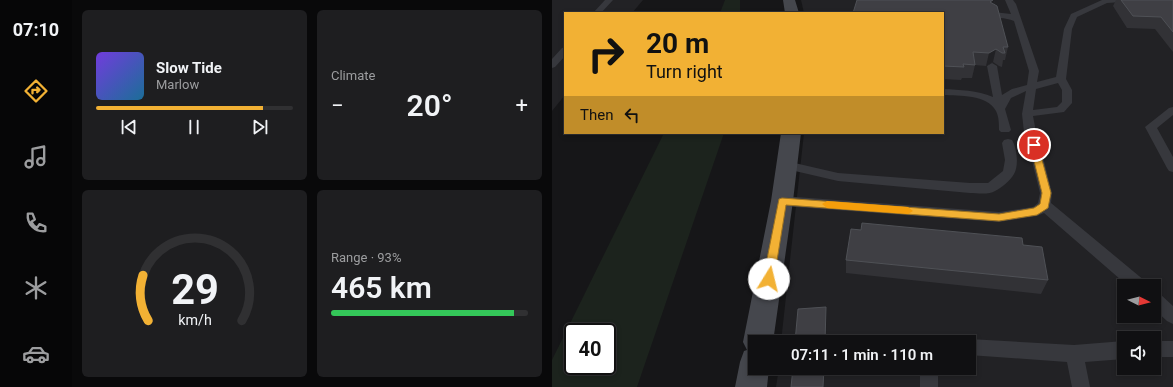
<!DOCTYPE html>
<html lang="en">
<head>
<meta charset="utf-8">
<style>
  body { margin:0; font-family:Roboto,sans-serif; background:#1e1e20; color:#f1f3f6; height:100vh; display:flex; flex-direction:column; font-size:15px; white-space:nowrap }
  * { box-sizing:border-box; margin:0 }
  p { font-size:13px; color:#9c9d9f }
  .icon { flex:none; width:22px; height:22px; fill:none; stroke:currentColor; stroke-width:2; stroke-linecap:round; stroke-linejoin:round }
  .map { position:relative; flex:1; overflow:hidden }
  .sheet { display:flex; flex-direction:column; gap:10px; padding:10px; background:#09090a; width:480px }
  .sheet>* { flex:none }
  .hud { position:absolute; left:12px; top:12px; width:380px; height:122px; border-radius:0px; box-shadow:0 2px 6px #0003,0 0 0 1px #303032; background:#f2b134; color:#111; overflow:hidden }
  .needle { width:26px; rotate:96deg }
  .tools { position:absolute; left:565px; top:279px; display:grid; gap:8px }
  .tools a { display:grid; place-items:center; width:44px; height:44px; border-radius:0px; background:#101012; box-shadow:0 2px 6px #0003,0 0 0 1px #303032; font-size:20px }
  .speed { position:absolute; left:12px; top:323px; display:flex; gap:8px; font-size:20px; font-weight:700; text-align:center }
  .speed>* { display:grid; place-content:center; width:52px; height:52px; border-radius:50%; background:#101012; box-shadow:0 2px 6px #0003,0 0 0 1px #303032; line-height:1 }
  .speed .limit { border:2px solid #111; border-radius:6px; background:#fff; color:#111 }
  .pin { position:absolute; display:grid; place-items:center; width:34px; height:34px; color:#fff; margin:-17px; border:2px solid #fff; border-radius:50%; box-shadow:0 1px 4px #0007 }
  .me { position:absolute; width:44px; margin:-22px; rotate:9deg; stroke-linejoin:round; filter:drop-shadow(0 0 3px #0008) }
  .turn { display:flex; align-items:center; gap:14px; height:84px; padding:0 16px; font-size:18px }
  .turn .icon { width:52px; height:52px; stroke-width:2.5 }
  .turn b { display:block; font-size:28px; line-height:34px }
  .then { display:flex; align-items:center; height:38px; padding:0 16px; background:#0003; gap:8px; font-size:15px }
  .big { font-size:30px; font-weight:600; line-height:1.1 }
  .sheet .card { flex:1; display:flex; flex-direction:column; justify-content:center; gap:6px; min-width:0; padding:0 14px; border-radius:6px; background:#1e1e20 }
  .sheet .dial { align-items:center; gap:0 }
  .dial svg { height:104px; overflow:visible; fill:none; stroke:#303032; stroke-width:7; stroke-linecap:round; text-anchor:middle }
  .dial text { fill:#f1f3f6; stroke:none }
  .song { display:flex; align-items:center; gap:12px }
  .cover { width:48px; height:48px; border-radius:6px; background:linear-gradient(135deg,hsl(260 70% 55%),hsl(200 70% 35%)) }
  .played { height:4px; border-radius:2px; background:linear-gradient(90deg,#f2b134 85%,#303032 85%) }
  .keys { display:flex; justify-content:space-around; direction:ltr }
  .heat { display:flex; justify-content:space-between; align-items:center; font-size:22px; direction:ltr }
  .charge { height:6px; border-radius:3px; background:linear-gradient(90deg,#34c759 93%,#303032 0) }
  .sheet .tiles { flex:1; display:grid; gap:10px; grid-template-columns:repeat(2,1fr) }
  .trip { position:absolute; left:196px; top:335px; width:228px; height:40px; border-radius:0px; background:#101012; box-shadow:0 2px 6px #0003,0 0 0 1px #303032; font-weight:600; line-height:40px; text-align:center }
  main { display:flex; flex:1; min-height:0 }
  .menu { display:flex; flex-direction:column; width:72px; justify-content:space-around; align-items:center; background:#060607; color:#9c9d9f }
  .menu .icon { width:28px; height:28px }
  .menu .selected { color:#f2b134 }
  .menu b { font-size:18px; color:#f1f3f6 }
  .map>svg:first-child { display:block }
  .built { fill:#222225; fill-rule:evenodd }
  .green { fill:#1c231d; fill-rule:evenodd }
  .lines { fill:none; stroke-linecap:round; stroke-linejoin:round }
  .lane { fill:#37383d; fill-rule:evenodd }
  .secondary { fill:#45474d; fill-rule:evenodd }
  .wall { fill:#323236 }
  .shaded-wall { fill:#212124 }
  .building { fill:#3f3f44; stroke:#4f5156 }
  .route { fill:#f2b134; stroke:#9d7322 }
  .slow { fill:#f59e0b }
</style>
</head>
<body>
<main>
<nav class="menu">
<b>07:10</b>
<svg class="icon selected" aria-label="directions" viewBox="0 0 24 24"><path d="M12 3l9 9-9 9-9-9zM9 14v-3h6M13 9l2 2-2 2"/></svg>
<svg class="icon" aria-label="music" viewBox="0 0 24 24"><path d="M9 18V5l10-2v13"/><circle cx="6" cy="18" r="3"/><circle cx="16" cy="16" r="3"/></svg>
<svg class="icon" aria-label="phone" viewBox="0 0 24 24"><path d="M5 4h4l2 5-3 2q2 4 5 5l2-3 5 2v4C11 20 4 13 5 4z"/></svg>
<svg class="icon" aria-label="climate" viewBox="0 0 24 24"><path d="M12 3v18M4 7l16 10M4 17L20 7"/></svg>
<svg class="icon" aria-label="car" viewBox="0 0 24 24"><path d="M5 17H2v-5l4-1 3-4h7l3 4 3 1v5h-3M9 17h6M6 11h13"/><circle cx="7" cy="17" r="2"/><circle cx="17" cy="17" r="2"/></svg>
</nav>
<section class="sheet">
<div class="tiles">
<div class="card">
<div class="song"><i class="cover"></i><div><b>Slow Tide</b><p>Marlow</p></div></div>
<div class="played"></div>
<div class="keys"><svg class="icon" aria-label="previous" viewBox="0 0 24 24"><path d="M18 5L8 12l10 7zM5 5v14"/></svg><svg class="icon" aria-label="pause" viewBox="0 0 24 24"><path d="M8 5v14M16 5v14"/></svg><svg class="icon" aria-label="next" viewBox="0 0 24 24"><path d="M6 5l10 7-10 7zM19 5v14"/></svg></div>
</div>
<div class="card"><p>Climate</p>
<div class="heat"><a>−</a><b class="big">20°</b><a>+</a></div>
</div>
<div class="card dial"><svg viewBox="0 0 100 80">
<path d="M14 69A42 42 0 1 1 86 69"/>
<path d="M14 69A42 42 0 0 1 10 34" stroke="#f2b134"/>
<text x="50" y="56" font-size="32" font-weight="700">29</text>
<text x="50" y="72" font-size="11">km/h</text>
</svg></div>
<div class="card"><p>Range · 93%</p><b class="big">465 km</b><div class="charge"></div></div>
</div>
</section>
<div class="map">
<svg width="621" height="387" viewBox="0 0 621 387">
  <rect width="100%" height="100%" fill="#161618"/>
  <path class="built" d="M0 0H91L80 13H13V95L0 111Z
    M249 0H621V387H224L227 368H417V342H229L252 133H391V13H252ZM572 286H602V316H572ZM572 338H602V368H572Z"/>
  <path class="green" d="M173 0H188V13H168Z
    M112 133H172L85 387H0V360ZM21 332H55V366H21Z"/>
  <g class="lines">
    <path class="lane" d="M53 0H61L49 13H41Z
      M453 0H461L464 4 487 71 485 82 504 77 512 29 519 14 550 0H573L569 2 555 3 525 17 520 29 514 79 520 90V103L512 112 481 116 484 132 482 134H474L472 132 470 114 474 91 459 98 453 109 459 130 457 132H449L447 130C447 124 447 117 444 111 435 94 407 96 391 95V89C408 90 425 90 441 97L435 66 440 63 445 66 450 95 460 89 475 85 477 71 462 21C453 17 443 19 437 14L441 12 459 14ZM506 83 510 90V102L505 107 481 110 484 89Z
      M13 47V56L3 67 0 68V59L10 48Z
      M621 107V115L605 128 621 157V172L617 171 615 168 593 127 617 108Z
      M456 139 460 140C465 148 467 166 462 174 459 180 449 188 443 191 437 195 425 193 418 193L286 181 230 168 228 165 230 162 234 161 286 173 418 183H436L451 171 453 160 450 143 452 140Z
      M482 141 486 142 488 145 500 193 499 203 593 281 595 286H576L492 213 485 216 447 222 230 206 225 204 223 201 225 198 230 196 447 212 481 207 486 203 488 193 476 145 478 142Z
      M602 292 608 294 621 306V324L615 321 602 309Z
      M417 339 522 345 572 341V359L533 362 538 387H520L515 362 417 355V342H410Z
      M602 341H621V357H602Z
      M368 368H386V387H368Z"/>
    <path class="secondary" d="M231 0H243L247 13H233Z
      M229 133H249L241 201 221 342H203V368H217L215 387H183L188 362 192 351 195 350 191 342 219 201Z"/>
  </g>
  <path class="wall" d="M305 0H443L442 5 456 47 453 60H451L450 67 447 66 441 62 434 66 423 65 420 78H410L409 80 391 79V13Z
    M564 0H621V52L603 29 575 28 561 6Z
    M471 245 496 280 489 294 294 273V260Z"/>
  <path class="shaded-wall" d="M441 0H443L441 11 438 2Z
    M444 49 441 62 434 66 437 53Z
    M274 307 275 317 274 342H273Z
    M272 368H273V387H271Z"/>
  <path class="building" d="M305 0H441L438 2 445 6 456 47H451L453 53H450L444 49 437 53 421 52 423 65 411 64 412 67 391 66V13H301Z
    M569 0H621V32L609 17 581 16Z
    M310 223 470 238 471 245 490 247 496 280 294 260 299 229 309 230Z
    M274 307 273 342H243L246 309Z
    M241 368H272L271 387H239Z"/>
  <path class="route" d="M482 142 486 145 499 193 496 208 485 215 447 221 234 205 222 279 221 283 217 284 213 283 211 279 227 199 230 198 447 214 482 208 488 204 490 193 478 145Z"/>
  <path class="slow" d="M275 201 356 207 361 211 356 214 275 208 270 204Z"/>
</svg>
<div class="tools">
<a><svg class="needle" viewBox="-14 -14 28 28"><path d="M0-13l5 13h-10z" fill="#e53935"/><path d="M0 13l5-13h-10z" fill="#9c9d9f"/></svg></a>
<a><svg class="icon" aria-label="sound" viewBox="0 0 24 24"><path d="M4 9h4l5-4v14l-5-4H4zM17 9q2 3 0 6"/></svg></a>
</div>
<div class="speed"><div class="limit">40</div></div>
<div class="pin" style="left:482px;top:145px;background:#d93025"><svg class="icon" aria-label="arrive" viewBox="0 0 24 24"><path d="M6 21V4h12l-3 4 3 4H6"/></svg></div>
<svg class="me" style="left:217px;top:279px" viewBox="-20 -20 40 40"><circle r="19" fill="#fff"/><path d="M0-13L10 11 0 6-10 11z" fill="#f2b134"/></svg>
<div class="trip">07:11 · 1 min · 110 m</div>
<div class="hud">
<div class="turn"><svg class="icon" aria-label="right" viewBox="0 0 24 24"><path d="M7 20v-9h11M14 6l5 5-5 5"/></svg><div><b>20 m</b>Turn right</div></div>
<div class="then">Then<svg class="icon" aria-label="left" viewBox="0 0 24 24"><path d="M17 20v-9H6M10 6l-5 5 5 5"/></svg></div>
</div>
</div>
</main>
</body>
</html>
